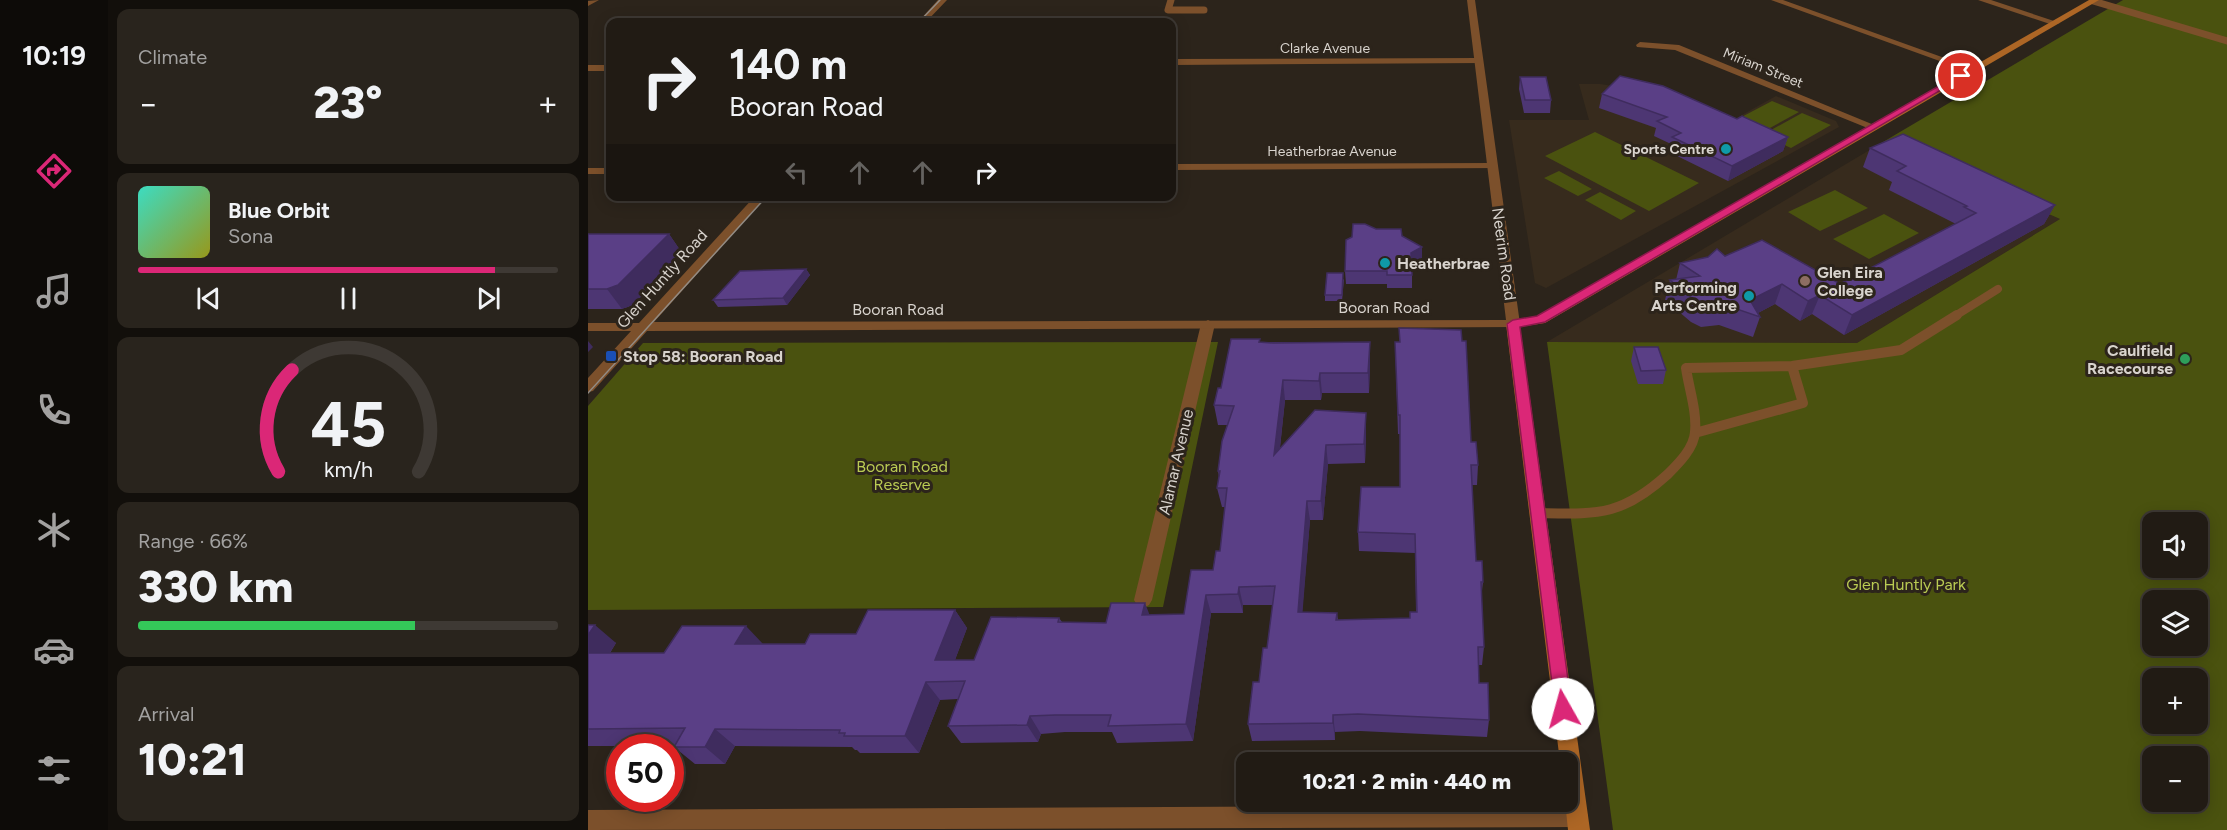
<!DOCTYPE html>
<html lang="en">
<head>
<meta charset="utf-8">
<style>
  body { margin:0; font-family:Figtree,sans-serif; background:#29241d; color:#f1f3f6; height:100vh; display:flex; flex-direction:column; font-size:22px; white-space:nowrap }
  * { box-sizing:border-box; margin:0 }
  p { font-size:20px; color:#a2a1a0 }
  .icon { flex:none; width:33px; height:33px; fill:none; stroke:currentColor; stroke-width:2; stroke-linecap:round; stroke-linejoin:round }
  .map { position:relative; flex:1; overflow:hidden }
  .drawer { display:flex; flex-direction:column; gap:9px; padding:9px; background:#120f0b; width:480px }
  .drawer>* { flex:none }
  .hud { position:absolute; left:18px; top:18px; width:570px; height:183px; border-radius:12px; box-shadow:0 3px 15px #0003,0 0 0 2px #3e3934; background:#211b14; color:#f1f3f6; overflow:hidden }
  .buttons { position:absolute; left:1554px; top:512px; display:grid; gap:12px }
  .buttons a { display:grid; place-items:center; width:66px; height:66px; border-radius:12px; background:#211b14; box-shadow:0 3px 15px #0003,0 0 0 2px #3e3934; font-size:30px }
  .speed { position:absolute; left:18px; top:734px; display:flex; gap:12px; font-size:30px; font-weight:700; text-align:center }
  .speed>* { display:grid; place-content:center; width:78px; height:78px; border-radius:50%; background:#211b14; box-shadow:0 3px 15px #0003,0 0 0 2px #3e3934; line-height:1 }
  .speed .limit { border:9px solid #d22; background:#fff; color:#111 }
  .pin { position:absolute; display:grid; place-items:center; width:51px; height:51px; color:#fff; margin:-26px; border:3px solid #fff; border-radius:50%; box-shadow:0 2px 6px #0007 }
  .me { position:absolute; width:66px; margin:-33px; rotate:353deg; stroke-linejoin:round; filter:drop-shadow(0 0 4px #0008) }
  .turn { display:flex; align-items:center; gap:21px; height:126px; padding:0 24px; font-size:27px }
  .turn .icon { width:78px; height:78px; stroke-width:2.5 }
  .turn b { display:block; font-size:42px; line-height:51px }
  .lanes { display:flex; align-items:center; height:57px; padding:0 24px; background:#0003; justify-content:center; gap:30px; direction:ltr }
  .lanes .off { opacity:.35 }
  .big { font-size:45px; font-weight:800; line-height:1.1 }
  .drawer .card { flex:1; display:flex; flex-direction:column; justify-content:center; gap:9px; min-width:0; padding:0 21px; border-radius:12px; background:#29241d }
  .drawer .dial { align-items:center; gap:0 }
  .dial svg { height:156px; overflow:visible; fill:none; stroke:#3e3934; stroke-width:7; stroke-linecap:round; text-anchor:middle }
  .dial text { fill:#f1f3f6; stroke:none }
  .song { display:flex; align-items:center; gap:18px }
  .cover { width:72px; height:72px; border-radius:9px; background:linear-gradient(135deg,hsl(170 70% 55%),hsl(60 70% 35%)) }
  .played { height:6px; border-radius:3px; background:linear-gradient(90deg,#db2777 85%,#3e3934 85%) }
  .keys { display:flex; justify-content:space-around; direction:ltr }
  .heat { display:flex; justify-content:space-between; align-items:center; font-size:33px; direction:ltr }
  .charge { height:9px; border-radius:4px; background:linear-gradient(90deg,#34c759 66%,#3e3934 0) }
  .trip { position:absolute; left:648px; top:752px; width:342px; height:60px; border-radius:12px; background:#211b14; box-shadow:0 3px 15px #0003,0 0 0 2px #3e3934; font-weight:800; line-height:60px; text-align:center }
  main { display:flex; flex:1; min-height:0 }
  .dock { display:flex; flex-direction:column; width:108px; justify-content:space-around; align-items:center; background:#0d0b08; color:#a2a1a0 }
  .dock .icon { width:42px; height:42px }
  .dock .current { color:#db2777 }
  .dock b { font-size:27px; color:#f1f3f6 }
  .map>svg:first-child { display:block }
  .built { fill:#372b1d }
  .green { fill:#4a520f; fill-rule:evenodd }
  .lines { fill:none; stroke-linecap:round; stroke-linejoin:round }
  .service-far2 { stroke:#7c502b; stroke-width:7 }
  .service-far1 { stroke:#7c502b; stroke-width:8 }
  .service { stroke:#7c502b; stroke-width:10 }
  .minor { fill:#7c502b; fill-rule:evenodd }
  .tertiary { fill:#7c502b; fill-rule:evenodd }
  .secondary { fill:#ad6625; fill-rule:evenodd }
  .tram { stroke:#928b84; stroke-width:1.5 }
  .wall { fill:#4d3673 }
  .shaded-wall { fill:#3f2c5e }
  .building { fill:#5a3f86; stroke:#3f2c5e; stroke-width:1.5 }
  .route { fill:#db2777; stroke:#8e194d; stroke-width:1.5 }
  .culture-dot { fill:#0f9aa8; stroke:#2c241b; stroke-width:2 }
  .education-dot { fill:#8d6e63; stroke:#2c241b; stroke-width:2 }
  .transit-dot { fill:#1a4fb4; stroke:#2c241b; stroke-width:2 }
  .leisure-dot { fill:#2e9e5b; stroke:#2c241b; stroke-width:2 }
  .labels { text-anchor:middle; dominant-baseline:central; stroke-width:6; stroke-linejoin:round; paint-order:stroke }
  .far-street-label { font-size:14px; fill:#d8d3cd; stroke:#2c241b }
  .far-poi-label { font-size:14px; font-weight:bold; fill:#d8d3cd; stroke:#2c241b; text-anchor:end }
  .street-label { font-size:16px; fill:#d8d3cd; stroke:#2c241b }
  .poi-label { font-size:16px; font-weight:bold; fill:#d8d3cd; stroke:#2c241b; text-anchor:start }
  .park-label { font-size:16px; fill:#bacb53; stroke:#2c241b }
</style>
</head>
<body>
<main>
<nav class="dock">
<b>10:19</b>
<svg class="icon current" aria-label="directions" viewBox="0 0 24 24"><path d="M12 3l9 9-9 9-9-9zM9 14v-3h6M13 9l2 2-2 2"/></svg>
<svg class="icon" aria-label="music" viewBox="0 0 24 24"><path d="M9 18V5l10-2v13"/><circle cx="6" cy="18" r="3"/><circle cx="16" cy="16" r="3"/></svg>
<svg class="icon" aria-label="phone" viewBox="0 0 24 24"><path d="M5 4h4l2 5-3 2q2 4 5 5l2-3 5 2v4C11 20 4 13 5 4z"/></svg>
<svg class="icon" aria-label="climate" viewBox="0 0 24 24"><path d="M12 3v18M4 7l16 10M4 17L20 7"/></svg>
<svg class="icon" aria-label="car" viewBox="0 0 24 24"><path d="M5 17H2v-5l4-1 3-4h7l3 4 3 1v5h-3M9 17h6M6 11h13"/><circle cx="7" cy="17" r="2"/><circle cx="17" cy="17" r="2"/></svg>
<svg class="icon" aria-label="filters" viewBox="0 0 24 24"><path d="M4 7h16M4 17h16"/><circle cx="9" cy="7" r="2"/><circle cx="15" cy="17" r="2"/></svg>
</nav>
<section class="drawer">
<div class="card"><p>Climate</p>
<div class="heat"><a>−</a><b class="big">23°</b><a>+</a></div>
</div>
<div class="card">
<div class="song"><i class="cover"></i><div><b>Blue Orbit</b><p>Sona</p></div></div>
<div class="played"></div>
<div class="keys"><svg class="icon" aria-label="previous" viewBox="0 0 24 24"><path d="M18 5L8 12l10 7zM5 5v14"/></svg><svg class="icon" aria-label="pause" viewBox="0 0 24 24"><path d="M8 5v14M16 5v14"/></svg><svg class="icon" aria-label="next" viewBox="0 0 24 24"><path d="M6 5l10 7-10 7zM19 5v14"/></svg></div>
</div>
<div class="card dial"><svg viewBox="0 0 100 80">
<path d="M14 69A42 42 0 1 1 86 69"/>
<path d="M14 69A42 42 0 0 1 21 17" stroke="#db2777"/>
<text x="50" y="56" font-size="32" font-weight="700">45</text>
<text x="50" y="72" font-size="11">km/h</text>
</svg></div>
<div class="card"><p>Range · 66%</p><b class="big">330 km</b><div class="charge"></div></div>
<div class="card"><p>Arrival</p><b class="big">10:21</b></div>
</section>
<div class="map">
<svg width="1639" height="830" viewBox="0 0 1639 830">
  <rect width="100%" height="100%" fill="#2c241b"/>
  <path class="built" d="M991 84H1012L1094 96 1145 120 1188 96 1248 121 1251 127 958 288 947 283 921 120H1001Z
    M1295 142 1472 219 1269 343 959 342Z"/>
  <path class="green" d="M1535 0H1639V830H1025L959 342 1269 343 1472 219 1295 142ZM1564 522H1610V567H1564ZM1564 600H1610V645H1564ZM1564 678H1610V723H1564ZM1564 756H1610V801H1564Z
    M1184 101 1211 112 1171 134 1144 122Z
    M1214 113 1243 125 1203 148 1174 135Z
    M1007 132 1111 183 1061 211 957 156Z
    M971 171 1004 189 990 196 956 178Z
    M1247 190 1280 208 1232 231 1200 212Z
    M1012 192 1048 211 1033 220 997 200Z
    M1296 214 1331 233 1281 259 1245 239Z
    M630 342 575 607 0 610V406L55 343Z"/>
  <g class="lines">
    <path class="service-far2" d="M583 0 580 10H616
      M1505 1 1639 41"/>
    <path class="service-far1" d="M1367 316 1410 289"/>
    <path class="service" d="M1107 433 1215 403 1204 366
      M949 513C1009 514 1033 517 1080 474 1091 463 1106 448 1107 432 1109 411 1101 389 1098 368L1204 366 1313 350 1369 315"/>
    <path class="minor" d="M11 0 0 6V1Z
      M1183 0H1195L1390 70 1382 72Z
      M1390 0H1403L1472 23 1465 25Z
      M1052 42 1091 45 1291 127 1282 129 1087 50 1049 47 1048 45Z
      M891 58 894 59V63L584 65V59Z
      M0 65H22V71H0Z
      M905 163 910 166 909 168 584 170V164Z
      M0 168H22V174H0Z
      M620 320 627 324 564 600 561 605 555 608 549 605 546 600 613 324Z
      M989 805 997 808 1000 816 997 824 989 827 0 830V810Z"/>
    <path class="tertiary" d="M350 0H359L338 22H330Z
      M879 0H887L932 324 930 327 59 331 5 391 0 392V378L43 331H0V323H51L167 196H179L66 322 918 320Z"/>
    <path class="secondary" d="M1501 0H1511L957 323 932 327 1002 830H980L977 801H980V762H972L918 324 925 320 949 316Z"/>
    <path class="tram" d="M331 22 352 0
      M0 393 179 196"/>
  </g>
  <path class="wall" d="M932 77 963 100 962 113H936L931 89Z
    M1014 94 1149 119 1200 137 1195 151 1140 181 1081 152 1083 144 1066 136 1068 128 1011 108Z
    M1282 148 1467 205 1456 224 1256 335 1224 314 1212 321 1187 304 1170 313 1172 317 1165 337 1131 325 1113 327 1103 322 1077 300 1082 280H1088L1092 263 1137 256 1252 284 1368 224 1301 190 1304 182 1275 167Z
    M788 229 814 236 834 260 824 265V288H799V284H758L757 271Z
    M0 234H81L94 253 45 305 34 309H0Z
    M218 269 222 275 199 305 130 307 125 300Z
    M756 279 754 301H737V295Z
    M672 339V342H782V361L781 393H734L733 400H697L692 448 778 413V433L777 463 740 464 735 520H722L714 612 749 613 750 620 822 618 828 612 827 553 771 551 770 532 812 487V434H810L807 342 883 442 890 465 889 485H884L888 561 895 582 893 600 896 647 894 665H891V683L901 720 899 737 772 731 747 732V740L664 741 660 724 671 682 679 648 685 605H655V613H623L605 741 529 743 524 732H477L453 734 450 742 373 743 360 726 370 699 352 700 331 753H272L269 750H267L264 747 147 746 137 764H107L86 747 87 746H0V625L28 643 22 653H76L175 644H217L268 634 367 610 379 628 367 660H386L471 618 474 622 518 623 561 615 596 614 625 570 632 551 637 507H634L629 488 631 477 630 471 640 425H630L626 405 633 388Z
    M1046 347 1078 370 1075 384H1050L1043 361Z"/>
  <path class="shaded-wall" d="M1200 137 1195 151 1140 181 1144 166Z
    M1467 205 1456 224 1256 335 1264 315Z
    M81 234 94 253 45 305 34 309 19 289Z
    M834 247V260L823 266V253Z
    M218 269 222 275 199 305 195 298Z
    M1194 284 1187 304 1166 315 1162 300Z
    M1232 295 1224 314 1212 321 1220 301Z
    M0 341 5 347 0 352Z
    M782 342V361L781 393 780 373Z
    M732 373 734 393 733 400 731 381Z
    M695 380 697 400 689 474 686 455Z
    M778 413V433L777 463 776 444Z
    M738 445 740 464 735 520 733 501Z
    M719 501 722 520 713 631 710 612Z
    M651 587 655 605V613L650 594Z
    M618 595 623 613 605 741 598 724Z
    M557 603 564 621 554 615Z
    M367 610 379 628 360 678 347 660Z
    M7 625 28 643 10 671 0 663V635Z
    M158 626 175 644H147Z
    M338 682 352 700 331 753 317 736Z
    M745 715 747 732V740L745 723Z
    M442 716 453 734 450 742 439 725Z
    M127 729 147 746 137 764 117 747Z"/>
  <path class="building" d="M1032 76 1075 86 1149 119 1154 116 1200 137 1144 166 1084 137 1093 133 1069 121 1079 117 1014 94Z
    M932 77H958L963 100H937Z
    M1315 134 1467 205 1264 315 1232 295 1220 301 1194 284 1162 300 1172 317 1137 305 1119 307 1109 302 1082 280 1112 276 1092 263 1120 257 1129 249 1137 256 1174 240 1252 284 1388 213 1376 207 1379 206 1309 171 1318 166 1282 148Z
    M765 224H777L788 229H813L814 236 834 247 823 253 824 275H799V271H757L758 240 764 237Z
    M0 234H81L30 285 19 289H0Z
    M218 269 195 298 125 300 152 271Z
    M739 273H755L754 295H737Z
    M811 328 873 330 874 341H878L883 442H888L890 465H883L888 561H894L895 582H893L896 647H890L891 683H900L901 720 770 714 745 715V723L660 724 665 682H671L675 648H679L687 586 651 587 650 594 618 595 598 724 520 726 523 715H467L442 716 439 725 360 726 377 681 338 682 317 736H256L257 733H251L252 730 127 729 117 747H86L97 728 0 729V653H76L94 626H158L147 644H217L222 634H268L280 610H367L347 660H386L403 617 471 618 470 622 518 623 523 603H557L554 615 596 614 603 570H625L628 551H632L639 488H629L632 471H630L634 441 646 406 626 405 630 388H633L643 339H672L671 342 685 343 782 342 780 373H732L731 381 695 380 686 455 727 410 778 413 776 444 738 445 733 501H719L710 612 749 613 748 620 822 618V612H829L827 534 770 532 773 487H812V415H810L807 342H812Z
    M1046 347H1070L1078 370 1053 371Z
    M0 625H7L0 635Z"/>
  <path class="route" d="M1370 75 1377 76 957 322 932 327 984 709 981 715 975 718 968 715 919 324 925 320 949 316Z"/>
  <g class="culture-dot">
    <circle cx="1138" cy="149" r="6"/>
    <circle cx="797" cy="263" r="6"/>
    <circle cx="1161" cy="296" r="6"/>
  </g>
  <circle class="education-dot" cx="1217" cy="281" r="6"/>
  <rect class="transit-dot" x="17" y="350" width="12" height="12" rx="3"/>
  <circle class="leisure-dot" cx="1597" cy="359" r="6"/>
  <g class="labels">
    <g class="far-street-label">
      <text x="737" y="48">Clarke Avenue</text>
      <text transform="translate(1175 68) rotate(22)">Miriam Street</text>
      <text x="744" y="151">Heatherbrae Avenue</text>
    </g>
    <g class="far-poi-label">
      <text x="1126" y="149">Sports Centre</text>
    </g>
    <g class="street-label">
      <text transform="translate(916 254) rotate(82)">Neerim Road</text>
      <text transform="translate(74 279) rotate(-48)">Glen Huntly Road</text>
      <text x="796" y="307">Booran Road</text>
      <text x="310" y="309">Booran Road</text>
      <text transform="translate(588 462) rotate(-77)">Alamar Avenue</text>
    </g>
    <g class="poi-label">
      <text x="809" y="263">Heatherbrae</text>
      <text x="1229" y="272">Glen Eira<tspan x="1229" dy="18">College</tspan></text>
      <text x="1149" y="287" text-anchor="end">Performing<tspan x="1149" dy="18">Arts Centre</tspan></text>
      <text x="1585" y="350" text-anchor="end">Caulfield<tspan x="1585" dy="18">Racecourse</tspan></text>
      <text x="35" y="356">Stop 58: Booran Road</text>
    </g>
    <g class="park-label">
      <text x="314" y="466">Booran Road<tspan x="314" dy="18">Reserve</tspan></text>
      <text x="1318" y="584">Glen Huntly Park</text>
    </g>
  </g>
</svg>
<div class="buttons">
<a><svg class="icon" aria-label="sound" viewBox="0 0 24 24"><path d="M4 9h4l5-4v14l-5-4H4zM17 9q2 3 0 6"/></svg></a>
<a><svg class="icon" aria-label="layers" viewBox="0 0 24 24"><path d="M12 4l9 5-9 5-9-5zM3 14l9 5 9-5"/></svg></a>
<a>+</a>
<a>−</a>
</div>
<div class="speed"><div class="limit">50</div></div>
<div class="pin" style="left:1373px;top:76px;background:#d93025"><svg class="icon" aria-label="arrive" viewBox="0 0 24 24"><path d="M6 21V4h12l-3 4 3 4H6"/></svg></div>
<svg class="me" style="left:975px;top:709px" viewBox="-20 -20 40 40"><circle r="19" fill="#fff"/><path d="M0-13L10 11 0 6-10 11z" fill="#db2777"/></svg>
<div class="trip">10:21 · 2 min · 440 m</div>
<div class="hud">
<div class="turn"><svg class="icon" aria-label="right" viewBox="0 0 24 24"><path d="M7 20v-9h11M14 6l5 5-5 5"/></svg><div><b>140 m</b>Booran Road</div></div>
<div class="lanes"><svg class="icon off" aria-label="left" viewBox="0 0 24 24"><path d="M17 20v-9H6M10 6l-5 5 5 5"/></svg><svg class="icon off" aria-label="ahead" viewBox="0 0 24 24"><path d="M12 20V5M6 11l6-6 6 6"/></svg><svg class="icon off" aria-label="ahead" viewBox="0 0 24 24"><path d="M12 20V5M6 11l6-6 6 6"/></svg><svg class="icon" aria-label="right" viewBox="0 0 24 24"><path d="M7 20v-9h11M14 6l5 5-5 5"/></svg></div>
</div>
</div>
</main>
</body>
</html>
